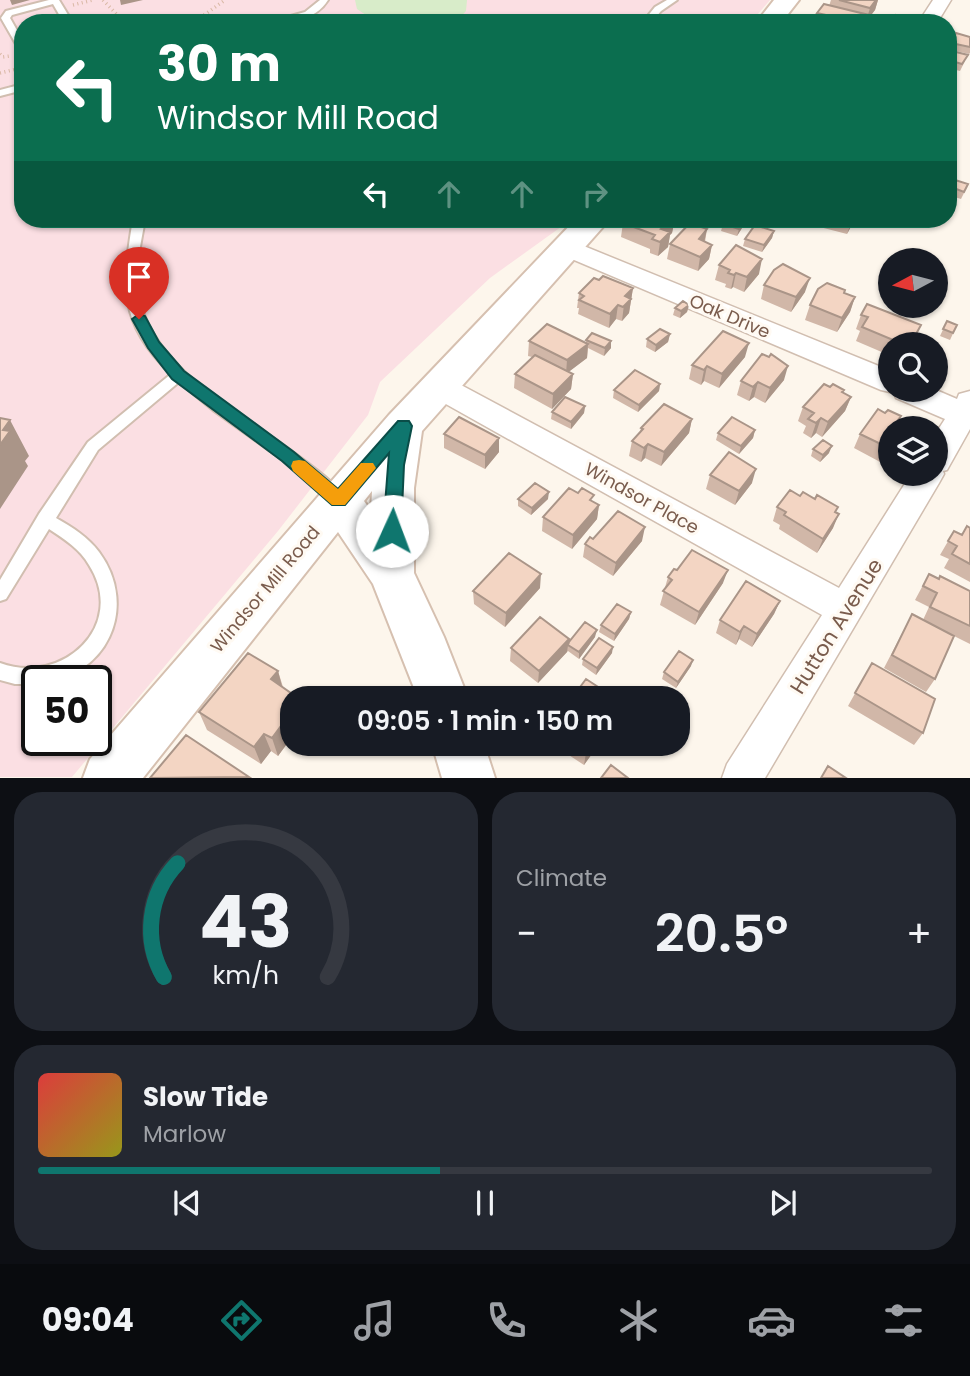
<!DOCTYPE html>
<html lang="en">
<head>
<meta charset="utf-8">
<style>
  body { margin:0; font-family:Poppins,sans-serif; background:#242831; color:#f1f3f6; height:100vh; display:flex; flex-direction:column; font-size:26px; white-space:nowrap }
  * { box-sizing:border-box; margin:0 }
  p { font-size:23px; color:#9ea1a6 }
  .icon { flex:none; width:38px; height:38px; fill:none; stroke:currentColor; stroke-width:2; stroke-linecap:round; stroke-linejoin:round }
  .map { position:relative; height:778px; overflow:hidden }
  .drawer { display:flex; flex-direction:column; gap:14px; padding:14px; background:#0d0f14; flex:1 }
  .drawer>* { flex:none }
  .hud { position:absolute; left:14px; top:14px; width:943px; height:214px; border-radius:28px; box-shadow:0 2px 5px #0004; background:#0b6e4f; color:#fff; overflow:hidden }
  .needle { width:46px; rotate:263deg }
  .controls { position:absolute; left:878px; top:248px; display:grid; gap:14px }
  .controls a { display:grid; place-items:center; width:70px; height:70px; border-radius:50%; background:#171b24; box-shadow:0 2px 5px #0004; font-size:35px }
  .speed { position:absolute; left:21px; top:665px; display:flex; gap:14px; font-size:35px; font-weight:700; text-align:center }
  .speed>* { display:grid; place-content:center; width:91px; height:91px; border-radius:50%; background:#171b24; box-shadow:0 2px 5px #0004; line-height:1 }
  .speed .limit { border:4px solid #111; border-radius:10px; background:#fff; color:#111 }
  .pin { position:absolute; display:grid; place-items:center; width:60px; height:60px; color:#fff; margin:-72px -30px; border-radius:50% 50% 50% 0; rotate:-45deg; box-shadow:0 0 7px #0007 }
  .pin .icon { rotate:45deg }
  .me { position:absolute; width:77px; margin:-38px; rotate:2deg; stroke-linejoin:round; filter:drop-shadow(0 0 5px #0008) }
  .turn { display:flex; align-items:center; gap:24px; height:147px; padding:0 28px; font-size:32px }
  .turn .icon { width:91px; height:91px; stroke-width:2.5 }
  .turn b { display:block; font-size:49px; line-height:60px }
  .lanes { display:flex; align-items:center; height:66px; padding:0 28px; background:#0003; justify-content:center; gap:35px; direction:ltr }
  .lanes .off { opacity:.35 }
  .big { font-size:52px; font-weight:600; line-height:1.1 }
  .drawer .card { flex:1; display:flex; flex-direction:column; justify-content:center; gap:10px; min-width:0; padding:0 24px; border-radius:28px; background:#242831 }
  .drawer .dial { align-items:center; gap:0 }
  .dial svg { height:182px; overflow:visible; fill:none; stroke:#363941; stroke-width:7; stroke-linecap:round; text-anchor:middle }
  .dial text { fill:#f1f3f6; stroke:none }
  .song { display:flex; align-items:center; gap:21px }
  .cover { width:84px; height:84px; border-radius:10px; background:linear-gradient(135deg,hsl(0 70% 55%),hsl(60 70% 35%)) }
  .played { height:7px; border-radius:4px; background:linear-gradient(90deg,#0f766e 45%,#363941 45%) }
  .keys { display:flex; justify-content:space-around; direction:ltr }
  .heat { display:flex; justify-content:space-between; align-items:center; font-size:38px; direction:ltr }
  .drawer .tiles { flex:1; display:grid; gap:14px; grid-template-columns:1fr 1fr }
  .card:last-child { grid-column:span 2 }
  .trip { position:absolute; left:280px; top:686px; width:410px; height:70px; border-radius:28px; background:#171b24; box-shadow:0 2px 5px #0004; font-weight:600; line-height:70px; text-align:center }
  .tabs { display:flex; height:112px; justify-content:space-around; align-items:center; background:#090b0e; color:#9ea1a6 }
  .tabs .icon { width:49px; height:49px }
  .tabs .selected { color:#0f766e }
  .tabs b { font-size:32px; color:#f1f3f6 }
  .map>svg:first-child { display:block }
  .medical { fill:#fbdfe3; fill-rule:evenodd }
  .green { fill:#d8ecc9 }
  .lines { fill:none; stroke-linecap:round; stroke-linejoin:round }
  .service-casing { stroke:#d1beb0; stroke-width:4 }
  .minor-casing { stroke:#d1beb0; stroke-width:3 }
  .secondary-casing { stroke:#d6c0b0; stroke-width:4 }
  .path { stroke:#d9b8a5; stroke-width:3.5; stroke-dasharray:1 3.5; stroke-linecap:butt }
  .service { fill:#fff; fill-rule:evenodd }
  .minor { fill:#fff; fill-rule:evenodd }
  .secondary { fill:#fff; fill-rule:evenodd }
  .wall { fill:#d1b7a8 }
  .shaded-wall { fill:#aa9588 }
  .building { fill:#f3d5c3; stroke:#aa9588; stroke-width:2 }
  .route { fill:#0f766e; stroke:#0a4d48; stroke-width:2 }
  .slow { fill:#f59e0b }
  .labels { text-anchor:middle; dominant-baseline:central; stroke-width:6; stroke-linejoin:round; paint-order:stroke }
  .street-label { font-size:18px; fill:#7a5c4d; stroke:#fffaf3 }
  .near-street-label { font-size:21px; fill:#7a5c4d; stroke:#fffaf3 }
</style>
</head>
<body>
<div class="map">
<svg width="970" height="778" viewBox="0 0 970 778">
  <rect width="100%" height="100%" fill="#fdf6ec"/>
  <path class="medical" d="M0 0H770L750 23H23V219H572L490 278 380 382 368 415 278 531 72 777H0ZM37 681H96V740H37Z"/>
  <path class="green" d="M355 0H467L466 11 455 23H378L357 9Z"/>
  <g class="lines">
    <defs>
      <path id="service" d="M49 0H59L73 23H64L53 4 12 15 10 18 23 41V52L20 51 1 18 6 11Z
        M320 0H328C315 21 289 23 266 23L305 12Z
        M667 0H677L661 11 651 23H642L655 7Z
        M23 84V90L0 96V90Z
        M133 219H145C141 244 133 273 139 298 154 370 240 412 294 453 309 464 337 484 346 499L343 503 338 505 333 503 287 463 213 410 179 382 98 450 56 518C72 527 88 537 99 552 140 607 106 681 37 681V684H15L0 680V663C62 686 128 626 89 565 80 549 64 539 49 529L6 599 0 601V580L39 514 88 442 171 374C118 323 122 285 133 219Z"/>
      <path id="minor" d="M933 0H951L937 23H918Z
        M569 240 891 371V390H936L957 399 959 394 970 391V429L947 470 943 471 944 474 939 483 765 778H722L727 764 822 615 428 394 423 386 428 378 438 375 448 378 839 588 911 474H936V433L945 419 896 398 894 393 881 390 560 254 556 248 560 242Z"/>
      <path id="secondary" d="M774 0H799L781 23H756Z
        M576 219H610L422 431 414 488V573L444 637 468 698H418L373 584 338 532 143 778H83L90 759 389 415ZM372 491 371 511 364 501Z
        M432 744H484L495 778H442Z"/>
    </defs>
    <use href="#service" class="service-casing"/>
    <use href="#minor" class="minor-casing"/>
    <use href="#secondary" class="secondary-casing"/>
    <path class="path" d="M103 0 125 23
      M73 5 93 0
      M193 23 225 0
      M0 54 3 57 10 56
      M0 73 21 68"/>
    <use href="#service" class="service"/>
    <use href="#minor" class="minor"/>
    <use href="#secondary" class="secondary"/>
  </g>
  <path class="wall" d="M831 0H878L875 10 868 19 867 23H815L817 13 829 6Z
    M970 37V53L969 54 948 49 951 43Z
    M948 50 965 61 960 71 948 68Z
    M951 187 965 191 961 199 948 195Z
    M627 219H681L677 224 674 223 672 233 670 235 668 247 658 256 650 253V249L621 237 623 223Z
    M685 219H709L705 224Z
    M810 219H855L847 234 808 224Z
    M744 220 742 228 737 236 721 231 723 224Z
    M707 229 705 242 712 245 709 259 698 271 667 259 670 244Z
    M774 231 772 238 762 252 743 246 745 239Z
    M719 265 759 274 744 292 733 287 731 289 725 287 726 284 715 280Z
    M599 280 633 288 629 313 622 321 616 319 609 328 578 314 579 308H577L579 293Z
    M764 285 805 292 791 312 761 299Z
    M845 290 844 293 855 297 850 312 837 332 805 320 810 305Z
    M689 305 687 312 680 318 673 315 675 308Z
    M861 315 921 325 912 345H891V356L856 341 860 331 856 329Z
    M947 321 957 325 950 340 940 336Z
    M670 334 668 342 655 352 646 347 647 339Z
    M586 340 611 341V348L604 356 588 348 587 358 568 372 573 374 571 389 552 409 514 388 515 374 532 357 528 356 529 341 586 342Z
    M745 357 719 388 704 381 701 385 689 379 692 365Z
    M784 380 765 403 754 397 749 401 737 395 741 381Z
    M660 384 659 391 638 412 613 398 614 390Z
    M830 387 844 390 843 393 851 397 845 411 822 437 816 433 811 438 803 433 806 426 798 421 803 407Z
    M585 406 584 413 571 429 551 419 552 412Z
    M885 413 901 416 891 450 882 463 854 448 860 434Z
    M692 419 689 433 661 466 645 458 641 462 629 456 632 441 640 432 641 428Z
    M755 430 753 438 739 454 716 440 718 433Z
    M444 434 499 438V452L485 469 444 448Z
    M813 449 829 453 820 462 811 456Z
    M710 475 752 483 735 505 706 489Z
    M518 499H548L531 515 518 506Z
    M593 502 599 505 597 519 572 549 542 531 543 517Z
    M777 507 836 512 833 528 817 553 779 529 780 525 773 521Z
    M970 528V582L944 568 949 559 940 555 954 531 962 535Z
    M593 539 642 541 613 576 583 557 585 544Z
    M677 570 723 583 695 625 660 605 668 577Z
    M929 574 970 591V644L942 630 935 679 926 692 884 668 912 614 923 620 929 607 915 600Z
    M540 588 505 627 474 604 473 591Z
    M780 601 774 614 752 647 739 639 736 645 716 633 720 620Z
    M631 612 629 619 614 641 599 632 601 625Z
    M595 637 579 659 568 651 538 683 510 661 511 648 569 639V642Z
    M612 653 596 675 582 665 583 659Z
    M872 663 923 733 914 745 848 706Z
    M691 666 676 688 662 679 664 672Z
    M278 671 283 687 292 698V737L278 756 271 751 261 764 207 730 199 712Z
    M552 744H599L584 765Z"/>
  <path class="shaded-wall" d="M10 0H30L12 5Z
    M120 0H143L121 5Z
    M876 0H878L875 10 868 19 867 23H864L867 18 870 8Z
    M675 219 672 233 670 235 668 247 658 256 660 242 662 241 659 243 661 229Z
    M853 219H855L847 234 852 220Z
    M744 220 742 228 737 236 739 229Z
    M707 229 704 243 699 239Z
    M774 231 772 238 762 252 764 245Z
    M712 245 709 259 698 271 700 257Z
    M762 259 759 274 744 292 747 277Z
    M736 273 733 287 731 289 734 275Z
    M810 278 805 292 791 312 796 297Z
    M633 288 629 313 622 321 625 296Z
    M855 297 850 312 837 332 842 318Z
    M618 305 616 319 609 328 610 314Z
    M689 305 687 312 680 318 681 311Z
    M921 325 912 345H910Z
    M670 334 668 342 655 352 656 345Z
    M611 341V348L604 356 605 348Z
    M749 343 745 357 719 388 722 374Z
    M588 344 587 358 566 374 567 360Z
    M707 366 704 381 701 385 704 370Z
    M788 366 784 380 765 403 770 388Z
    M573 374 571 389 552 409 553 394Z
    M758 382 754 397 749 401 753 387Z
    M660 384 659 391 638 412 639 405Z
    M851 397 845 411 822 437 828 422Z
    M585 406 584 413 571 429V422Z
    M821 418 816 433 811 438 816 423Z
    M692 419 689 433 661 466 664 452Z
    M10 420 29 456 25 461 28 466 0 509V445L3 430Z
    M755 430 753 438 739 454 741 446Z
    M499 438V452L485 469V455Z
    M648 444 645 458 641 462 644 448Z
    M891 445V450L882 463 889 448Z
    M832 446 829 453 820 462 823 455Z
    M756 469 752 483 735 505 739 491Z
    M549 492 548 499 531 515 532 508Z
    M599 505 597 519 572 549 573 535Z
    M839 514 833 528 817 553 823 539Z
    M645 527 642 541 613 576 616 563Z
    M728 570 723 583 695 625 699 612Z
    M541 574 540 588 505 627 506 613Z
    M780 601 774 614 752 647 757 634Z
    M631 612 629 619 614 641 615 634Z
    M744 626 739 639 736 645 740 632Z
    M597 630 595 637 579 659V652Z
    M569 639 567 652 538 683 539 671Z
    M613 647 612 653 596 675 597 668Z
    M693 660 691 666 676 688 678 682Z
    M278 671 283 690 271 679Z
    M292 711V737L278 756 272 738Z
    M264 734 271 751 261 764 254 747Z
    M593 744H599L584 765 586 753Z"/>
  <path class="building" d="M839 0H876L870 8Z
    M824 4 869 15 864 23H862L817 13Z
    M896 15 912 20 909 23 900 22 893 20Z
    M956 33 970 37V47L951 43Z
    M948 50 968 55 962 64 948 60Z
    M955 180 968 184 964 192 951 187Z
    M627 219H674L661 229 670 232 660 242 652 239 655 235 623 223Z
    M726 219H739L744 220 739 229 723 224Z
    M690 223 707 229 699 239 712 245 700 257 670 244Z
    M755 225 774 231 764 245 745 239Z
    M736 245 762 259 747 277 736 273 734 275 728 273 730 270 719 265Z
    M783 264 810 278 796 297 764 285 774 270Z
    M603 276 633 288 625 296 631 299 623 307 618 305 610 314 579 300 584 296 579 293 594 278 599 280Z
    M827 283 845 290 844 293 855 297 842 318 810 305 818 289Z
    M683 301 689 305 681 311 675 308Z
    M867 304 921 325 910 345H905L862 327 868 317 861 315Z
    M947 321 957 325 953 333 943 329Z
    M547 324 588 344 567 360 529 341Z
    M660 329 670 334 656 345 647 339Z
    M723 331 749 343 722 374 707 366 704 370 692 365Z
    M592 333 611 341 605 348 586 340Z
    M762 354 769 357 771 354 788 366 770 388 758 382 753 387 741 381Z
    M535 355 573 374 553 394 515 374Z
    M635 370 660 384 639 405 614 390Z
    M824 384 830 387 833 384 844 390 842 392 851 397 828 422 821 418 816 423 808 419 814 413 803 407Z
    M565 397 585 406 571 422 552 412Z
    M664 404 692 419 664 452 648 444 644 448 632 441 643 429 641 428Z
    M878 409 885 413 888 410 901 416 898 420 906 423 902 429H891V445L889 448 860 434Z
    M459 417 499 438 485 455 444 434Z
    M732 417 755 430 741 446 718 433Z
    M0 418 10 420 3 430 10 431 0 445Z
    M823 440 832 446 823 455 813 449Z
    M729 452 756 469 739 491 710 475Z
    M535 483 549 492 532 508 518 499Z
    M569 488 578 493 582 488 594 495 590 500 599 505 573 535 543 517Z
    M790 490 800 496 803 492 815 499 817 495 838 507 835 512 839 514 823 539 784 515 786 512 777 507Z
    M618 511 645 527 616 563 585 544 590 537 593 539Z
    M967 526 970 528V564L952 554 957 546 948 541 954 531 962 535Z
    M692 550 728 570 699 612 663 591 672 580 668 577 674 569 677 570Z
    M509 553 541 574 506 613 473 591Z
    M929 574 939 579 940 576 970 591V626L930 607 937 593 923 586Z
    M746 581 780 601 757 634 744 626 740 632 720 620Z
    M617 604 631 612 615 634 601 625Z
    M912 614 954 636 935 679 892 655Z
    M540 617 569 639 539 671 511 648Z
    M585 622 597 630 579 652 568 645 569 642Z
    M599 638 613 647 597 668 583 659Z
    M679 651 693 660 678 682 664 672Z
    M248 653 278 671 271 679 298 698H292V711L272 738 264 734 254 747 199 712Z
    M872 663 935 699 923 733 855 693Z
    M586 679 615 698H572Z
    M186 735 249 777 150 778Z
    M572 744H593L586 753Z
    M611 765 628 778H601Z
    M828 766 846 778H821Z"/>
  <path class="route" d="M139 314 145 316 159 342 184 371 294 452 338 489 398 421H409L412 426 404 465 401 531 398 536 392 538 386 536 383 531 389 453 345 505H332L282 461 172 379 148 348 132 319Z"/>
  <path class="slow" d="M299 460 305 461 338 489 361 463H373L376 468 345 505H332L293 471 291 466 293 461Z"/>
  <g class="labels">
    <g class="street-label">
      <text transform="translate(730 316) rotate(23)">Oak Drive</text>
      <text transform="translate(642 498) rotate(29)">Windsor Place</text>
      <text transform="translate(265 589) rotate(-50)">Windsor Mill Road</text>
    </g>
    <g class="near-street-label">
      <text transform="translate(836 626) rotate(-58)">Hutton Avenue</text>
    </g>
  </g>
</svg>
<div class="controls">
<a><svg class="needle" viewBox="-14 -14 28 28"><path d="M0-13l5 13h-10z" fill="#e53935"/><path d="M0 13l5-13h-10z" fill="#9ea1a6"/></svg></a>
<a><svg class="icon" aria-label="search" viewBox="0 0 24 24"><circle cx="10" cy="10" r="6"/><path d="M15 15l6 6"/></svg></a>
<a><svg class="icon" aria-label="layers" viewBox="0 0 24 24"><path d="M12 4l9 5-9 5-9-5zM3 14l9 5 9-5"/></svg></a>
</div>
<div class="speed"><div class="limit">50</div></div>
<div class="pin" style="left:139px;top:319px;background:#d93025"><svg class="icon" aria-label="arrive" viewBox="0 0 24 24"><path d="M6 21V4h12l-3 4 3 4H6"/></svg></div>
<svg class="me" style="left:392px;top:531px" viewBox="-20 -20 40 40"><circle r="19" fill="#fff"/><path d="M0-13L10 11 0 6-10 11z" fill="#0f766e"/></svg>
<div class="trip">09:05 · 1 min · 150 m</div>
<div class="hud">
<div class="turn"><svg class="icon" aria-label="left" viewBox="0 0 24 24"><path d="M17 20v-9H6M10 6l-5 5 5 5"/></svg><div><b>30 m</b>Windsor Mill Road</div></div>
<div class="lanes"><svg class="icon" aria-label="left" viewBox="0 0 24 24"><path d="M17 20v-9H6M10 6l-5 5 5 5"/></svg><svg class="icon off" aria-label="ahead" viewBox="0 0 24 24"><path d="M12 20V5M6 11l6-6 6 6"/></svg><svg class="icon off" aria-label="ahead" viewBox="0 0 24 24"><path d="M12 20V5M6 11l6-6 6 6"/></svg><svg class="icon off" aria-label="right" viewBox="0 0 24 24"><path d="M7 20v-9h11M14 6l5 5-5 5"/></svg></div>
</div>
</div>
<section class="drawer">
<div class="tiles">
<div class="card dial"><svg viewBox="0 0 100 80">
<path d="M14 69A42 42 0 1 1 86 69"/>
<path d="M14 69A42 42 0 0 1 20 19" stroke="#0f766e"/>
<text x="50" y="56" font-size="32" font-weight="700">43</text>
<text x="50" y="72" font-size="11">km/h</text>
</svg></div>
<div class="card"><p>Climate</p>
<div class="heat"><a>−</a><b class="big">20.5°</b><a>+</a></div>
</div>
<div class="card">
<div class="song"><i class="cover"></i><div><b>Slow Tide</b><p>Marlow</p></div></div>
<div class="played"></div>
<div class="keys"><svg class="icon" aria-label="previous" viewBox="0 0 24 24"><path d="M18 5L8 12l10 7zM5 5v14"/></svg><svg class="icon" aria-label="pause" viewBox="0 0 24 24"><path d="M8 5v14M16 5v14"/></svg><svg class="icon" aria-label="next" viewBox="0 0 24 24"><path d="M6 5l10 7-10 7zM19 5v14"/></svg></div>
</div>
</div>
</section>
<nav class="tabs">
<b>09:04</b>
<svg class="icon selected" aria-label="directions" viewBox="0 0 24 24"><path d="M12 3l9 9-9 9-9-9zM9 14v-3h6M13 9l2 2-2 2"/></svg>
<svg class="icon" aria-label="music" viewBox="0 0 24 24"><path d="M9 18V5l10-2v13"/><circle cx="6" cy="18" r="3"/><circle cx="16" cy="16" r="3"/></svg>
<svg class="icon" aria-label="phone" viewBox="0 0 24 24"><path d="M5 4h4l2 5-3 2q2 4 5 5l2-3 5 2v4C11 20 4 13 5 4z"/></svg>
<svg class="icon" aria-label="climate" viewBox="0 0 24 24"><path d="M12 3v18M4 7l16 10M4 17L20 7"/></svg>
<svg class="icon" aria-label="car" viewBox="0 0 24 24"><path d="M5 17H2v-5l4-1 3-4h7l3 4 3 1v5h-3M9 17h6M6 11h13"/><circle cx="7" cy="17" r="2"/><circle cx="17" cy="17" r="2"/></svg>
<svg class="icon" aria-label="filters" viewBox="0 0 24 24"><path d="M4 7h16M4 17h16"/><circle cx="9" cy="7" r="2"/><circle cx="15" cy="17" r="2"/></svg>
</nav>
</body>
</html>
